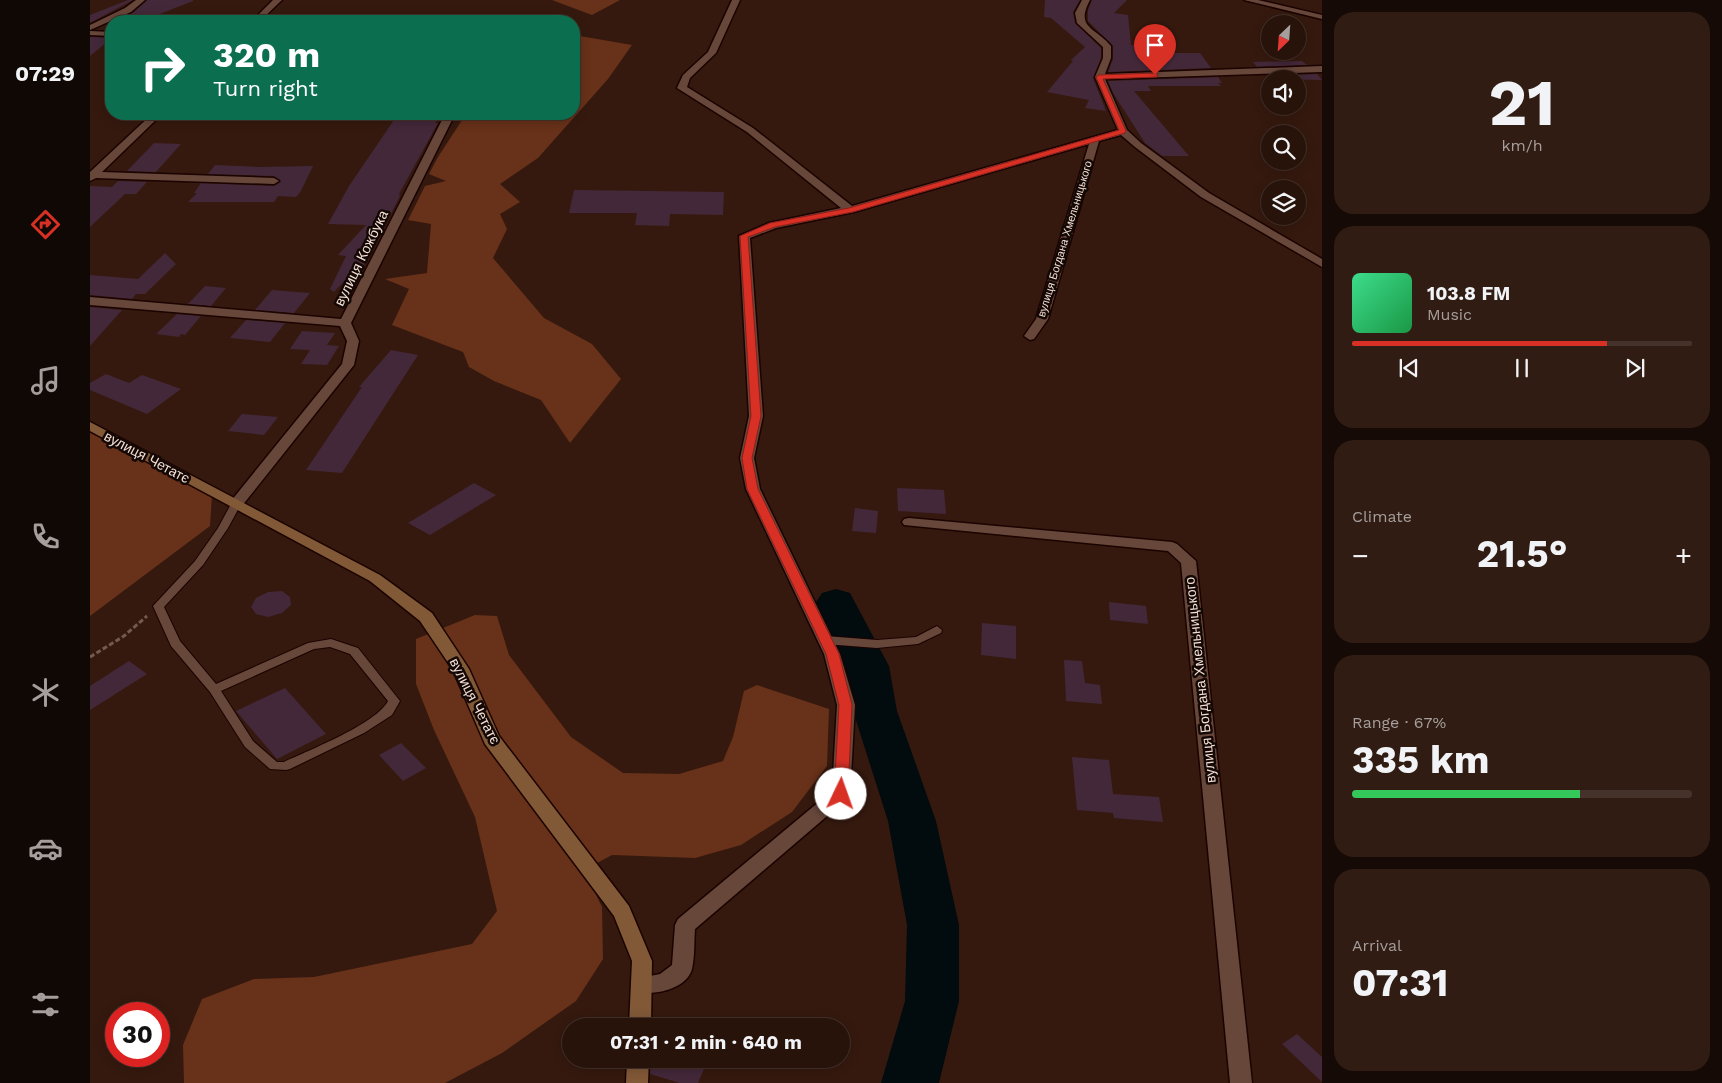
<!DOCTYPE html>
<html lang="en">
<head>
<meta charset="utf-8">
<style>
  body { margin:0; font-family:"Work Sans",sans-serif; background:#301c13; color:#f1f3f6; height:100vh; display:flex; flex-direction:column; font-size:19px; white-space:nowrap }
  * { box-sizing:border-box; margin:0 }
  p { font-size:16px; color:#a59e9c }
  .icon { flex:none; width:28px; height:28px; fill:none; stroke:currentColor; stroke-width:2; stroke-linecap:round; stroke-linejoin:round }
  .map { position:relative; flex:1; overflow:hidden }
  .sheet { display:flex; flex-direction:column; gap:12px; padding:12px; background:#160a06; width:400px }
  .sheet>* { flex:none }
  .guide { position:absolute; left:15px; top:15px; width:475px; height:105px; border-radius:20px; box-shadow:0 2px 12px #0003,0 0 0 1px #44322b; background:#0b6e4f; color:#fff; overflow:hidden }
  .needle { width:32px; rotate:205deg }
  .controls { position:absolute; left:1171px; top:15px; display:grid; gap:10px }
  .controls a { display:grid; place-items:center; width:45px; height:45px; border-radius:50%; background:#28130a; box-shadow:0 2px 12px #0003,0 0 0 1px #44322b; font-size:25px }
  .speed { position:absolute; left:15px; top:1002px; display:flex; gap:10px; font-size:25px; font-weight:700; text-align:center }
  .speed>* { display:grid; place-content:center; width:65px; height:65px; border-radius:50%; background:#28130a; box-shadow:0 2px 12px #0003,0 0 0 1px #44322b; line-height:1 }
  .speed .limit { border:8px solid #d22; background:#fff; color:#111 }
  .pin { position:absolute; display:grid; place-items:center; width:42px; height:42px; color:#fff; margin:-51px -21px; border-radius:50% 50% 50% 0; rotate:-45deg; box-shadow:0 0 5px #0007 }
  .pin .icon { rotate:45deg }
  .me { position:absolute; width:55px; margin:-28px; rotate:3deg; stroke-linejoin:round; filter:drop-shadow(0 0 4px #0008) }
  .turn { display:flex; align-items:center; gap:18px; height:105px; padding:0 25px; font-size:22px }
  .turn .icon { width:65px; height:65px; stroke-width:2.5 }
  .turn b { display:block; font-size:35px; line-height:42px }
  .big { font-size:38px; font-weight:700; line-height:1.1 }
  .sheet .tile { flex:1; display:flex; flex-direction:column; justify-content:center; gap:8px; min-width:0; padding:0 18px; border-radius:20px; background:#301c13 }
  .sheet .dial { align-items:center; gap:0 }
  .dial b { font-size:65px; line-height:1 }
  .song { display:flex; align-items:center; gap:15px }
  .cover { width:60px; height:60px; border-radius:8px; background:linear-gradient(135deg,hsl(150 70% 55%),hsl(140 70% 35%)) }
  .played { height:5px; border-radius:2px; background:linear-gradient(90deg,#d93025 75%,#44322b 75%) }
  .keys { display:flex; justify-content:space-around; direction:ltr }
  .heat { display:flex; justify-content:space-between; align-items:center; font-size:28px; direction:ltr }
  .charge { height:8px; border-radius:4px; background:linear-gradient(90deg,#34c759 67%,#44322b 0) }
  .trip { position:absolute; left:472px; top:1018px; width:288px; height:50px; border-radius:25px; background:#28130a; box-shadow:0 2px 12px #0003,0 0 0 1px #44322b; font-weight:700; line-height:50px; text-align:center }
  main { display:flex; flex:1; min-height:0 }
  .tab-bar { display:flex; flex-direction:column; width:90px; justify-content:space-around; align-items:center; background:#100804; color:#a59e9c }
  .tab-bar .icon { width:35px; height:35px }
  .tab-bar .current { color:#d93025 }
  .tab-bar b { font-size:22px; color:#f1f3f6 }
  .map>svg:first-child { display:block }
  .green { fill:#683119 }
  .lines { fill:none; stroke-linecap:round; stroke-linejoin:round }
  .river { fill:#020b0e; fill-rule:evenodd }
  .building { fill:#432839 }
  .lane-casing { stroke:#1b0300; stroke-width:2 }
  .street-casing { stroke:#1b0300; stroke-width:3 }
  .secondary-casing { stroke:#1b0300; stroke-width:3 }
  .path { stroke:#735a50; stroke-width:3; stroke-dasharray:5 2.5; stroke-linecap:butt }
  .lane { fill:#67473a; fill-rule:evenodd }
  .street { fill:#67473a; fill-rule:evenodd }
  .secondary { fill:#825937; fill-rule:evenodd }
  .route { fill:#d93025; stroke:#8d1f18 }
  .labels { text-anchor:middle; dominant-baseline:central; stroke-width:5; stroke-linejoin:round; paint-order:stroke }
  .far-street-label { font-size:11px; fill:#f3dfd7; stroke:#140804 }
  .street-label { font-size:14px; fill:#f3dfd7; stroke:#140804 }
</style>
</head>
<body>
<main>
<nav class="tab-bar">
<b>07:29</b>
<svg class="icon current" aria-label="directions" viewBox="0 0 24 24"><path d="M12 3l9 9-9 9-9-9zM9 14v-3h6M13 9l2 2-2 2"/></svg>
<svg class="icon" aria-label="music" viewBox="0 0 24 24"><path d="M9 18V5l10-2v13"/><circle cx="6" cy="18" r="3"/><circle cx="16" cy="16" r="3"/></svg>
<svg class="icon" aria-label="phone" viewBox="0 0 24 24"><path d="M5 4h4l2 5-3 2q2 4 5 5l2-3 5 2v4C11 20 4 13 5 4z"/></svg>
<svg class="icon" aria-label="climate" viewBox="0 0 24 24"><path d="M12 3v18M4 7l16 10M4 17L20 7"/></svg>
<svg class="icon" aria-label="car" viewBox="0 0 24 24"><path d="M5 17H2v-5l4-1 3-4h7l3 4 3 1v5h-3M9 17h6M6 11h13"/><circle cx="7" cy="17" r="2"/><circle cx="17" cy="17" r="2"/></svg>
<svg class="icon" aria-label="filters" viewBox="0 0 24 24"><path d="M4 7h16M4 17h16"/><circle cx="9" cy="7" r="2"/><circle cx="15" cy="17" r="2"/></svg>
</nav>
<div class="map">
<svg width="1232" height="1083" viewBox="0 0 1232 1083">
  <rect width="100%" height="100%" fill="#35190e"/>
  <path class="green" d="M462 0H530L502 15Z
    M484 35 542 45 518 79 448 158 410 184 430 202 410 214 417 229 403 258 454 318 502 344 531 379 480 443 451 400 404 381 379 367 373 352 302 325 319 289 295 279 337 273 341 224 318 220 335 186 356 181 339 174 348 157 376 114H484Z
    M0 428 122 495 120 526 0 616Z
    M385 615 407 616 419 655 481 737 533 773 589 774 633 761 643 737 654 691 667 685 739 709 737 766 702 812 651 845 605 858 522 855 494 870 512 907 513 959 486 1001 412 1053 355 1083H94L93 1045 112 999 164 979 224 977 382 944 407 911 385 817 344 730 326 684V639Z"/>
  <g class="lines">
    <path class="river" d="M746 589 760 593 799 666 807 711 846 821 869 925V1001L849 1083H791L815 1001 817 925 798 821 763 711 755 666 726 602 732 593Z"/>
  </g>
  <path class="building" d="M38 0H43L0 23V15Z
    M57 0H103V1L52 21H25L42 13Z
    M955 0H990L983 12 985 23 1011 48V58L1003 78 1016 111 995 108 999 100 957 92 983 61 981 60 995 47 961 18 954 17Z
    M1002 0H1037L1024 13 1038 15 1041 45H1063L1068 53H1110L1121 68 1018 72 1023 59V46L998 21V10Z
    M0 37 21 38V39L0 56Z
    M1212 61 1217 65 1167 67 1163 62Z
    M1227 74 1232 80 1180 79 1176 76Z
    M1128 77 1132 83H1128L1131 86H1058L1061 91H1044L1099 156H1072L1055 143 1023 93 1018 81Z
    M308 114H351L345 123H348L309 194 310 196 284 247 273 259H277L268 278H257L244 292 240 289 256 256 248 255 276 225 238 224 259 186Z
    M64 143 91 144 66 172 37 171Z
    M125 165 170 167 223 166 211 191 206 197 188 196 184 202H98L107 193H104L111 183 184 186 191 182 184 176 118 174Z
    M28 181 57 182 46 194H35L0 227V186L22 187Z
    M484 190 634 192 633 215 580 214 579 226 545 225 547 213H479Z
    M75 253 86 264 55 294H46L42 299 0 295V275L48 279Z
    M115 286 136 288 121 306 98 304Z
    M182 290 220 293 204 313 165 310Z
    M0 307 32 310 0 346Z
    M87 314 111 316 95 335 91 334 89 337 66 334Z
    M156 320 195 323 180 342 140 338Z
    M212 331 245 333 237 345 249 346 237 365 211 364 220 350 200 349Z
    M301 350 328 355 252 473 216 470 272 387H269Z
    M16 374 39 383 52 375 91 389 57 414 0 390V383Z
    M152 414 188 417 174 435 138 431Z
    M384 483 406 495 340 535 318 523Z
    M807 488 854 490 856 514 808 511Z
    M765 508 788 511 786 533 762 531Z
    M192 591 200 597 201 605 192 613 178 617 166 614 161 607 166 598 178 592Z
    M1019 602 1056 606 1058 624 1020 620Z
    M892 623 926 626V659L891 655Z
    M974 660 992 661 995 683 1010 685 1012 704 976 701Z
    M39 661 57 674 0 710V686Z
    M195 688 236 734 187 759 146 711Z
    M311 743 336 768 313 781 289 755Z
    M982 757 1019 760 1023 794 1069 797 1073 822 1024 818 1023 813 987 810Z
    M1207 1034 1232 1057V1082L1192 1044Z
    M561 1059H600L616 1064 608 1083H590L560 1074Z"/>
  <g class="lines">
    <defs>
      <path id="lane" d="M146 501 151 504 138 528 113 565 74 607 90 641 126 684 218 643 241 639 268 648 310 701 302 715 274 733 200 769 196 770 180 769 155 747 120 692 81 646 63 606 105 561 128 528 141 504ZM240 647 260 654 298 701C286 724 219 750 194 762H187L163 741 131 691 224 649Z
        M847 626 852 630 851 633 828 644 787 648 735 644 731 643 730 640 731 637 735 636 787 640 826 637Z"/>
      <path id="street" d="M46 0H55L41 12 0 30V25L35 8Z
        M183 0H192L170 21H162Z
        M642 0H650L626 53 600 78 597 87 663 128 762 206 1028 130 1005 77 1013 58V47L987 23 985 13 992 0H1000C985 28 1005 27 1021 46V58L1015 74 1232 66V72L1015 79 1037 130 1051 143 1119 193 1232 259V267L1111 197 1045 147 1031 135 1009 141 958 319 944 339 940 340 934 336 946 319 999 144 764 212 686 228 660 238 673 416 664 458 670 489 750 654 765 705 760 794 757 799 605 929C604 941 605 956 602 969 597 989 562 997 545 991L542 985 545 979 570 974 582 965 585 925 588 919 742 791 747 705 734 654 656 489 650 458 659 416 649 236 679 223 751 208 657 132 587 88 593 75 618 52Z
        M1154 0H1168L1232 15V19Z
        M0 31 21 32V36L0 35Z
        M62 114H72L12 172 184 178 189 181 184 184 6 178 0 181V172Z
        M355 114H365L261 323 269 341 264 365 151 507H141L139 504 141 501 252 364 257 341 250 326 0 305V297L251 319Z
        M819 518 1082 542 1087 544 1106 561 1162 1083H1140L1091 563 1078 551 814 525 812 522 814 519Z"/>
      <path id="secondary" d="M0 422 290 575 342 613 379 669 409 736 539 906 562 961 561 1026H539L542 961 524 916 395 744 363 670 330 621 280 581 0 431Z
        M537 1059H559L558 1083H536Z"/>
    </defs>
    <use href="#lane" class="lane-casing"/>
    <use href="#street" class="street-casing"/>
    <use href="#secondary" class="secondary-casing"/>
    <path class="path" d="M0 657 34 636 57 616"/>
    <use href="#lane" class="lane"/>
    <use href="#street" class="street"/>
    <use href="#secondary" class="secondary"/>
  </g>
  <path class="route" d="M1065 73 1068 75 1067 77 1013 79 1036 131 1035 133 763 212 685 227 658 237 671 416 662 458 668 489 749 654 762 705 758 794 756 798 751 799 746 798 744 794 749 705 736 654 657 489 652 458 661 416 650 236 680 223 759 208 1029 130 1006 77 1009 75Z"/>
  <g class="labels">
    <g class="far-street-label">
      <text transform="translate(975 239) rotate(-73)">вулиця Богдана Хмельницького</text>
    </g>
    <g class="street-label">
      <text transform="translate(271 258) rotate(-64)">вулиця Кожбука</text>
      <text transform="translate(57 457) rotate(28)">вулиця Четатє</text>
      <text transform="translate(1110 680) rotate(-96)">вулиця Богдана Хмельницького</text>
      <text transform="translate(385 701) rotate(63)">вулиця Четатє</text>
    </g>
  </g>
</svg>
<div class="controls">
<a><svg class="needle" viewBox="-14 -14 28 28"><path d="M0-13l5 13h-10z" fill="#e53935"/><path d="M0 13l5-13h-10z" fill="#a59e9c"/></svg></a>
<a><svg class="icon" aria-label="sound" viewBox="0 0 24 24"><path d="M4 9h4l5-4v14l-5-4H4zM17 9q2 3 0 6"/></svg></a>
<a><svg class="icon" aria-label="search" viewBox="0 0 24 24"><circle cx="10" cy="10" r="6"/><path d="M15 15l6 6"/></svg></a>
<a><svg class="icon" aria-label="layers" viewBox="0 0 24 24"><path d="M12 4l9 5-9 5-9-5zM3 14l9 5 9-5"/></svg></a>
</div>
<div class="speed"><div class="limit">30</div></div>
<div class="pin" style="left:1065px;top:75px;background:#d93025"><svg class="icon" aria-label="arrive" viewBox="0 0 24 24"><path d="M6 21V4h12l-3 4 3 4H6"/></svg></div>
<svg class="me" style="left:751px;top:794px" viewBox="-20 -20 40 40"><circle r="19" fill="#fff"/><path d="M0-13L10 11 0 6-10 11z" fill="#d93025"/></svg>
<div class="trip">07:31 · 2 min · 640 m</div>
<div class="guide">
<div class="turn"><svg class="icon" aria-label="right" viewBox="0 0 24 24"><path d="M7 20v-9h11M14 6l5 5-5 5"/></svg><div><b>320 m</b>Turn right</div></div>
</div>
</div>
<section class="sheet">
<div class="tile dial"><b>21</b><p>km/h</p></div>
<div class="tile">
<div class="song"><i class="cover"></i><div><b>103.8 FM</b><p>Music</p></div></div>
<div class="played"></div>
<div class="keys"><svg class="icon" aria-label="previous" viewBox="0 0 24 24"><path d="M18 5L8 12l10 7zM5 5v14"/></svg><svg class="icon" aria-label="pause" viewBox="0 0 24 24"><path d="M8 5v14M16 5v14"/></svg><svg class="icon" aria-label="next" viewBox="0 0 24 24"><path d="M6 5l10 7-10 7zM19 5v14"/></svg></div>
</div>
<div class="tile"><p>Climate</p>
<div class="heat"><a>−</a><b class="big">21.5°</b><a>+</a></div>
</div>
<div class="tile"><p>Range · 67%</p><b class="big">335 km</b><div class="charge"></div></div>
<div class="tile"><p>Arrival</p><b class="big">07:31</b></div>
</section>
</main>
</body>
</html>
